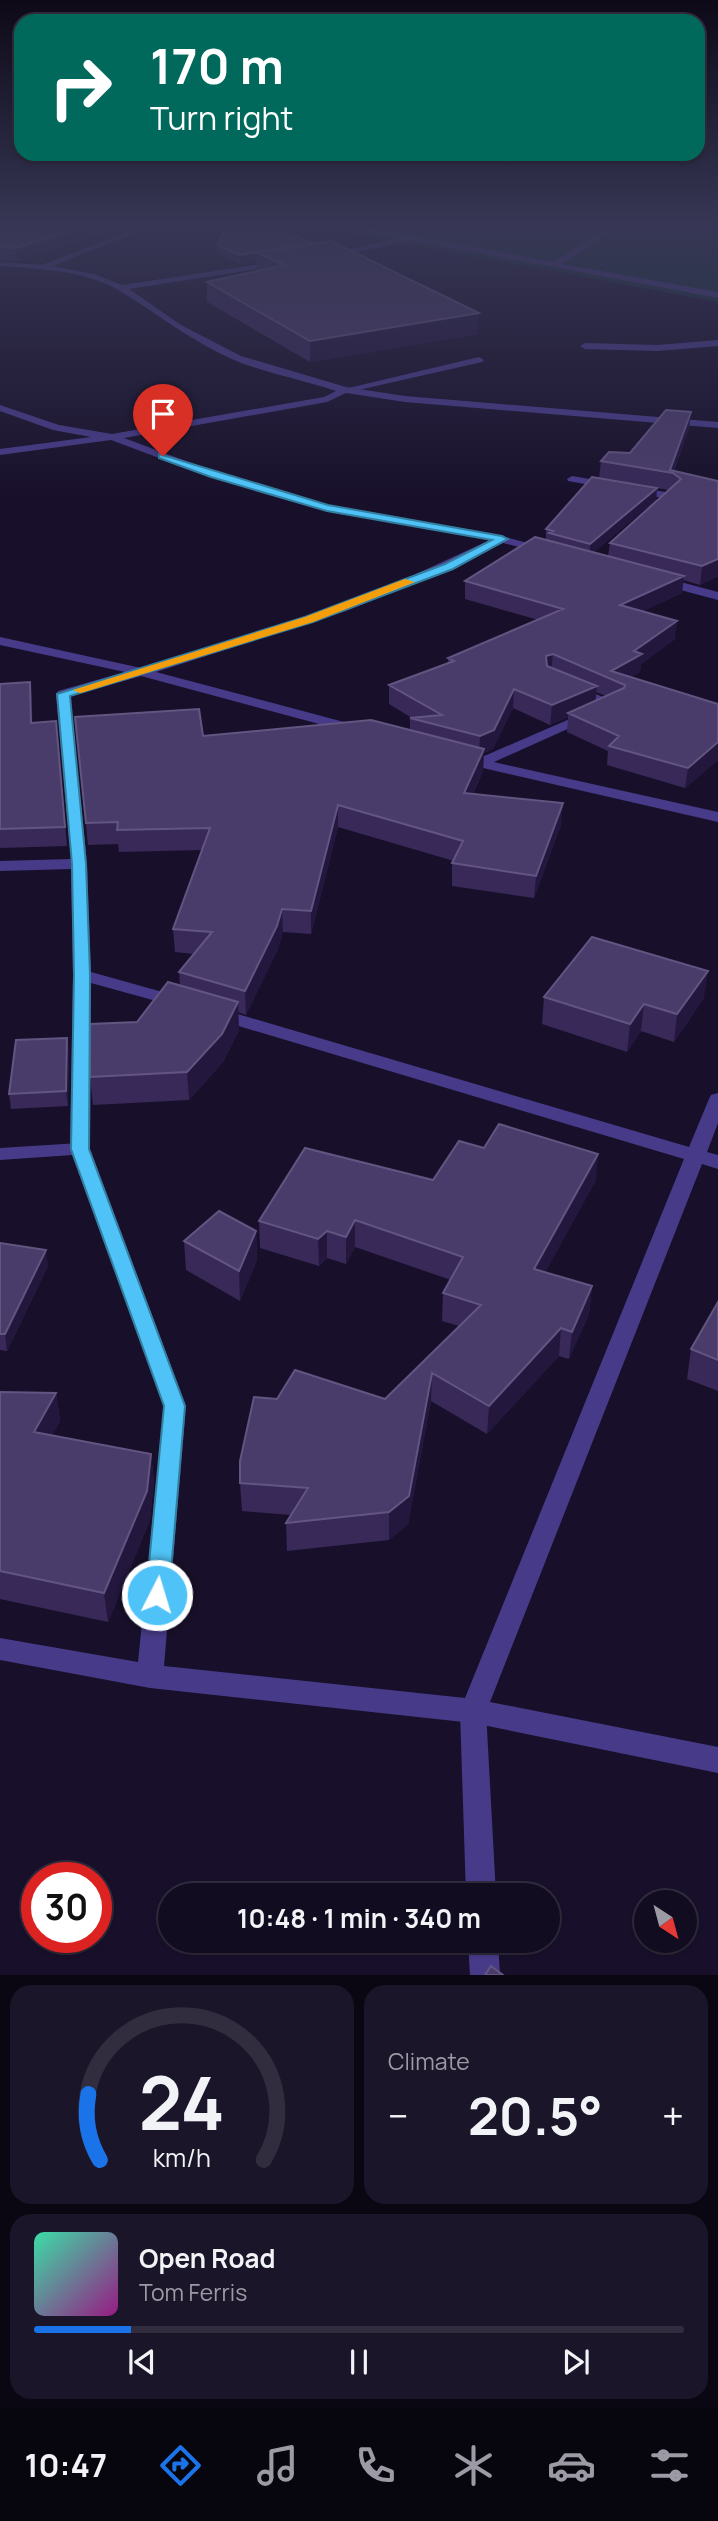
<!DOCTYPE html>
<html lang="en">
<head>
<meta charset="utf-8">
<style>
  body { margin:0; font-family:Manrope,sans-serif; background:#1b1529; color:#f1f3f6; height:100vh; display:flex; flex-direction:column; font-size:26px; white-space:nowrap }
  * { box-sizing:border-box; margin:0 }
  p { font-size:23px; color:#9c9ba5 }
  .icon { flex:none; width:38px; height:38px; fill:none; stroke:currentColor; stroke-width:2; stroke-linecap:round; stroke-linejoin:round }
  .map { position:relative; height:1975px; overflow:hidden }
  .drawer { display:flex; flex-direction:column; gap:10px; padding:10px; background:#0a0712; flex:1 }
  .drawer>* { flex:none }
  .banner { position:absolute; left:14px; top:14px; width:691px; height:147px; border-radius:21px; box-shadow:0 2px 5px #0004,0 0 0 2px #312c3e; background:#00695c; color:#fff; overflow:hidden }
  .needle { width:46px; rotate:144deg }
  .buttons { position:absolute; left:634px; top:1890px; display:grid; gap:14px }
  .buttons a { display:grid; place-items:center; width:63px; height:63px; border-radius:50%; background:#120c20; box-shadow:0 2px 5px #0004,0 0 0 2px #312c3e; font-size:35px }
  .speed { position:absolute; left:21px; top:1862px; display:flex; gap:14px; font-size:35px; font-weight:700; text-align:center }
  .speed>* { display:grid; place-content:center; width:91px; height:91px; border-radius:50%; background:#120c20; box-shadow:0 2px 5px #0004,0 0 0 2px #312c3e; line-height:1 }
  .speed .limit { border:10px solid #d22; background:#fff; color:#111 }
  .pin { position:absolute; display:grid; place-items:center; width:60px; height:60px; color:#fff; margin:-72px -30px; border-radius:50% 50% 50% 0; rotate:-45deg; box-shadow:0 0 7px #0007 }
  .pin .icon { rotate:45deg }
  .me { position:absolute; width:77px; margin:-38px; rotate:5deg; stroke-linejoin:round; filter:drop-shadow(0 0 5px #0008) }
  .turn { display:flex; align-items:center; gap:24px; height:147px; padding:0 21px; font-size:32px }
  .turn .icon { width:91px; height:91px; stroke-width:2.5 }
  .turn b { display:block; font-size:49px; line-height:60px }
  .big { font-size:52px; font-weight:700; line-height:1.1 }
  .drawer .card { flex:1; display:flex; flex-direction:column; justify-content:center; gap:10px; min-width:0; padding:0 24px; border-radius:21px; background:#1b1529 }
  .drawer .dial { align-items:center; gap:0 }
  .dial svg { height:182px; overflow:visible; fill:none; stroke:#312c3e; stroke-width:7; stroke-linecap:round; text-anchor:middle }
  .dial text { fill:#f1f3f6; stroke:none }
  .song { display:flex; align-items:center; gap:21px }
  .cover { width:84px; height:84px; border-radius:10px; background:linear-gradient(135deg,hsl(160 70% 55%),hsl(310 70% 35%)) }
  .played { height:7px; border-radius:4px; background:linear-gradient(90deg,#1a73e8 15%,#312c3e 15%) }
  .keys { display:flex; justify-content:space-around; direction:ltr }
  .heat { display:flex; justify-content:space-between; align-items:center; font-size:38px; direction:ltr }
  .drawer .tiles { flex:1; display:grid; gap:10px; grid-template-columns:1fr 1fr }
  .card:last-child { grid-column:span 2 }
  .trip { position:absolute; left:158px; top:1883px; width:402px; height:70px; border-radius:35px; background:#120c20; box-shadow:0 2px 5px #0004,0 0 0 2px #312c3e; font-weight:700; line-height:70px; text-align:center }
  .menu { display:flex; height:112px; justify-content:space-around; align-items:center; background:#07050d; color:#9c9ba5 }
  .menu .icon { width:49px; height:49px }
  .menu .on { color:#1a73e8 }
  .menu b { font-size:32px; color:#f1f3f6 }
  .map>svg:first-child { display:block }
  .green { fill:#133134 }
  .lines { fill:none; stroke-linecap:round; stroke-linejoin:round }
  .service { fill:#473b89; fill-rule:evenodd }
  .minor { fill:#473b89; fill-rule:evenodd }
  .wall { fill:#382958; fill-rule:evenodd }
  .shaded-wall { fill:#23173e }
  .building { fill:#4a3c6a; stroke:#625581; stroke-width:2 }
  .route { fill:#4fc3f7; stroke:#337fa1; stroke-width:2 }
  .slow { fill:#f59e0b }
</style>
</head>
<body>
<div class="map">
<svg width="718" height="1975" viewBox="0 0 718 1975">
  <rect width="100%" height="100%" fill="#18102a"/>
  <path class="green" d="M296 223H718V302Z"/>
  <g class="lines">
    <path class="service" d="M718 340V346L657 351 585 349 580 346 585 343 657 345Z
      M479 357 484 360 482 362 345 393 340 390Z
      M572 476 671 493 677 496 661 509 655 506 663 498 568 481 567 479Z
      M575 685 621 705 485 766H475L473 763 475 760 602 705 570 692 568 689Z
      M80 1143 87 1144 90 1149 87 1154 0 1160V1148Z
      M473 1699 483 1702 486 1711 496 1895H466L460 1711 463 1702Z
      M468 1941H498L500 1975H470Z"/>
    <path class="minor" d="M150 223H161L52 266 94 274 122 285 280 261 283 265 129 289 181 325 241 356 346 387 405 396 718 422V428L405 402 346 393 327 402 124 438 218 473 328 505 502 536 550 549 544 553 503 543 454 567 346 611 156 672 359 726V732H349L141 676 70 696 87 864 91 972 184 998 187 1002 178 1007 91 983 90 1149 186 1406 164 1666 465 1698 684 1159 212 1018 209 1014 212 1010H224L689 1147 709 1099 711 1095 718 1093V1123L707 1152 718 1155V1169L702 1164 490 1702 718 1747V1773L473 1723 150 1688 0 1660V1638L138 1662 164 1406 70 1149 73 975 71 869 0 871V861L71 859 56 694 58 691 125 672 0 645V637L141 668 337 606 392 585 490 540 323 510 210 477 111 440 0 455V449L91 437 53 430 0 411V405L59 425 112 434 324 397 336 391C303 380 266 373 234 360 192 342 158 314 120 291 85 270 39 269 0 266V262L42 265Z
      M326 223H343L554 262 615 223H624L562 264 718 292V298L404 239V242L329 258 326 254 399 238Z
      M662 577 718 592V600L658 584V578Z
      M462 755 718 812V822L457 762 455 759 457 756Z"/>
  </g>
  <path class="wall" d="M0 223H134L17 261 0 260Z
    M227 223 478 334 310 362 207 302V282L256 271V262L240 264 217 254V245Z
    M689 428 674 471 718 481V576L700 585 683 580 682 593 643 611 675 639 641 664 640 672 631 677 718 704V760L685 788 607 765 608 751 567 732 568 717 550 725 513 708 493 749 484 753 483 771 473 794 561 825 534 898 452 886V863L454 861 338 827 311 934 283 932 278 949 246 1015 238 1012 239 1030 223 1062 189 1100 93 1105 90 1077 137 1022 180 986 179 972 194 954 175 952 173 929 202 850 119 852 118 844 88 845 75 717 203 736 410 730V718H412L389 704V685L448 663V658L538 620 465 599V581L546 540V529L599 478 601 461 630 453ZM627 483 669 490 610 543 608 556 594 552 656 500 657 488ZM596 692 606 696 596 701Z
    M30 682 32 700V723L56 721 67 846 0 848V684Z
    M544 997 704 998 674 1042 641 1031 627 1052 542 1024Z
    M67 1038 69 1053 68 1106 11 1109 9 1094Z
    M433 1180H596L545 1272 592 1286 589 1314 569 1359 559 1356 487 1434 431 1401 408 1524 389 1540 287 1551 286 1523 291 1515 242 1511 240 1483 277 1399H385L459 1326 442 1321 443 1293 451 1280 355 1247 346 1264 327 1258 319 1266 260 1248 259 1221Z
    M256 1231 257 1260 240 1301 186 1270 184 1241Z
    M0 1243 48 1266 7 1351 0 1350Z
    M718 1302V1391L687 1379 691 1349Z
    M0 1392 56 1393 60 1421 52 1435 151 1454 154 1482 150 1520 108 1622 0 1599Z"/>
  <path class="shaded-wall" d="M97 223H134L17 261 16 248Z
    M256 253V262L240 264V255Z
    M479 313 478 334 310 362V341Z
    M691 412 689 428 673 473 670 470Z
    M657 488 656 500 590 556V544Z
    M718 559V576L700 585 702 566Z
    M684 576 682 593 619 623 620 605Z
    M677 621 675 639 641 664 640 672 621 683 611 671 634 651Z
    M553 654 551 672 545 674 546 656Z
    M30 682 32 700 33 741 31 723Z
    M597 686 595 705 568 713V717L550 725 552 705Z
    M514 689 513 708 493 749 484 753 483 771 463 815 464 793 479 755 480 736Z
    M718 742V760L685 788 688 768Z
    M563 803 561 825 534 898 536 876Z
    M338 805V827L311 934V911Z
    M282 909 283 932 278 949 246 1015 245 991Z
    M708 971 704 998 674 1042 677 1014Z
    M238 1002 239 1030 223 1062 189 1100 187 1072Z
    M644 1004 641 1031 627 1052 630 1024Z
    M67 1038 69 1053 68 1106 66 1091Z
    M598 1154 596 1180 532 1297 534 1269Z
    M355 1220V1247L346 1264V1237Z
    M256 1231 257 1260 240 1301 239 1271Z
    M327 1231V1258L319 1266 318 1239Z
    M46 1250 48 1266 7 1351 5 1334Z
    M592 1286 589 1314 569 1359 572 1332Z
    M561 1328 559 1356 487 1434 489 1406Z
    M432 1373 431 1401 408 1524 389 1540V1512Z
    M56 1393 60 1421 38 1460 34 1432Z
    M151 1454 154 1482 150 1520 108 1622 104 1593Z"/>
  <path class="building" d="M0 223H97L16 248 0 247Z
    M227 223H265L314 244 240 255 217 245Z
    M331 241 479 313 310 341 207 282 285 265 256 252Z
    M666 410 691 412 670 470 718 481V559L702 566 610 543 681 479 673 473 601 461 609 452 630 453Z
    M592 477 657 488 590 544 549 533 553 531 546 529Z
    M535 537 684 576 620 605 677 621 634 651 642 654 611 671 718 704V742L688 768 609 746 619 736 568 713 624 688 625 685 553 654 546 656 547 666 597 686 552 705 514 689 494 730 480 736 410 718 442 715 389 685 454 661 448 658 563 609 465 581Z
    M30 682 31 723 56 721 65 827 0 829V684Z
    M199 709 203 736 371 720 484 749 464 793 563 803 536 876 452 863 463 841 338 805 311 911 282 909 277 926 245 991 179 972 212 932 173 929 210 828 117 830 118 822 86 823 75 717Z
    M592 937 708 971 677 1014 644 1004 630 1024 544 997Z
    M168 982 238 1002 222 1034 187 1072 90 1077V1024L137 1022Z
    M67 1038 66 1091 9 1094 16 1040Z
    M499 1124 598 1154 534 1269 592 1286 572 1332 561 1328 489 1406 432 1373 409 1496 389 1512 286 1523 308 1488 240 1483V1461L254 1397 277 1399 295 1370 385 1399 481 1305 443 1293 463 1257 355 1220 346 1237 327 1231 318 1239 259 1221 305 1148 433 1180 459 1141 484 1148Z
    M219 1211 256 1231 239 1271 184 1241Z
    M0 1243 46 1250 5 1334H0Z
    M718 1302V1360L691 1349Z
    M0 1392 56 1393 34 1432 151 1454 147 1491 104 1593 0 1571Z
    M491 1966 503 1975H485Z"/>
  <linearGradient id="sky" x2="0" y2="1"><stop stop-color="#0d0917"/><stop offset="0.45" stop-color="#373755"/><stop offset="1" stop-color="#373755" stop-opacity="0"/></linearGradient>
  <rect width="718" height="500" fill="url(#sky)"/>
  <path class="route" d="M159 454 328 505 502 536 508 539 453 569 313 622 70 696 86 864 90 975 89 1149 185 1406 169 1595 165 1602 157 1605 149 1602 146 1595 164 1406 71 1149 74 975 72 864 57 694 305 617 445 564 492 540 327 511 211 477 159 458Z"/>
  <path class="slow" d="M405 579 415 582 313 622 84 692 80 693 73 690 305 617Z"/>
</svg>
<div class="buttons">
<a><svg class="needle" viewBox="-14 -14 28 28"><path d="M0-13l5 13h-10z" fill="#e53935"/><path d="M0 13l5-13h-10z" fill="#9c9ba5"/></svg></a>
</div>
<div class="speed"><div class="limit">30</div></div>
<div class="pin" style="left:163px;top:456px;background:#d93025"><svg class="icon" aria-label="arrive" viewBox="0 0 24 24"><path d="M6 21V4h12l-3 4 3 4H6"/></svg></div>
<svg class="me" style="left:157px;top:1595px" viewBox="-20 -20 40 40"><circle r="17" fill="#4fc3f7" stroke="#fff" stroke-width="3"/><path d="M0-11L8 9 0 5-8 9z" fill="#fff"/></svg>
<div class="trip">10:48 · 1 min · 340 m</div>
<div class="banner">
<div class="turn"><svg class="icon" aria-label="right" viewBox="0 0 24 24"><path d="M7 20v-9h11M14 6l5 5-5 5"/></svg><div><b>170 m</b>Turn right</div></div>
</div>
</div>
<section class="drawer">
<div class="tiles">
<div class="card dial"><svg viewBox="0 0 100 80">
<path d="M14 69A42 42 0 1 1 86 69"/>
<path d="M14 69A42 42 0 0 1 9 40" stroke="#1a73e8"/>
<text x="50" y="56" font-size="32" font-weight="700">24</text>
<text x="50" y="72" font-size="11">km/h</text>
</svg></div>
<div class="card"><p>Climate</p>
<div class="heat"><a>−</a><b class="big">20.5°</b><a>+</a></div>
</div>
<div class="card">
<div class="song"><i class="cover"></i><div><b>Open Road</b><p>Tom Ferris</p></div></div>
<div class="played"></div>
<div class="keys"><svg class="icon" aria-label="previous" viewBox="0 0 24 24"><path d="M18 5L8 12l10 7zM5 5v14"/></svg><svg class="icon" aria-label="pause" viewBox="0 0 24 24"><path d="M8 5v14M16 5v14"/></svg><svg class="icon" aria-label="next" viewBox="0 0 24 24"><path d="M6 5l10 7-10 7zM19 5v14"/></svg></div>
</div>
</div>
</section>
<nav class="menu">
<b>10:47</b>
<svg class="icon on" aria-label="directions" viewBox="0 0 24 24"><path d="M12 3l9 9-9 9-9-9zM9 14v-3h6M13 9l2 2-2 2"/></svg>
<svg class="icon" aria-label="music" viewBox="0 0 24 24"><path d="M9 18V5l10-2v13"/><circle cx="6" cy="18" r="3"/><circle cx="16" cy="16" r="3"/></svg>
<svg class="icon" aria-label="phone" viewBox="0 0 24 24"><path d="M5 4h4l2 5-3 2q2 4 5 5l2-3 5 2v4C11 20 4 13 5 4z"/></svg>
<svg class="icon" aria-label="climate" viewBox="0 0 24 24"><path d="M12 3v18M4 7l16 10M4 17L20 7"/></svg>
<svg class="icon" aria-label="car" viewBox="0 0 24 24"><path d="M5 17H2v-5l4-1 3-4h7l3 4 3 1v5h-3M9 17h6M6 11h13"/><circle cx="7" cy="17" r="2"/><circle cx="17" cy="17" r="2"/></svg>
<svg class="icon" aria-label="filters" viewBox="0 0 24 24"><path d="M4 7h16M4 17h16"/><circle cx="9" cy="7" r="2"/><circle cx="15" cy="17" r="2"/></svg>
</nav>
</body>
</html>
